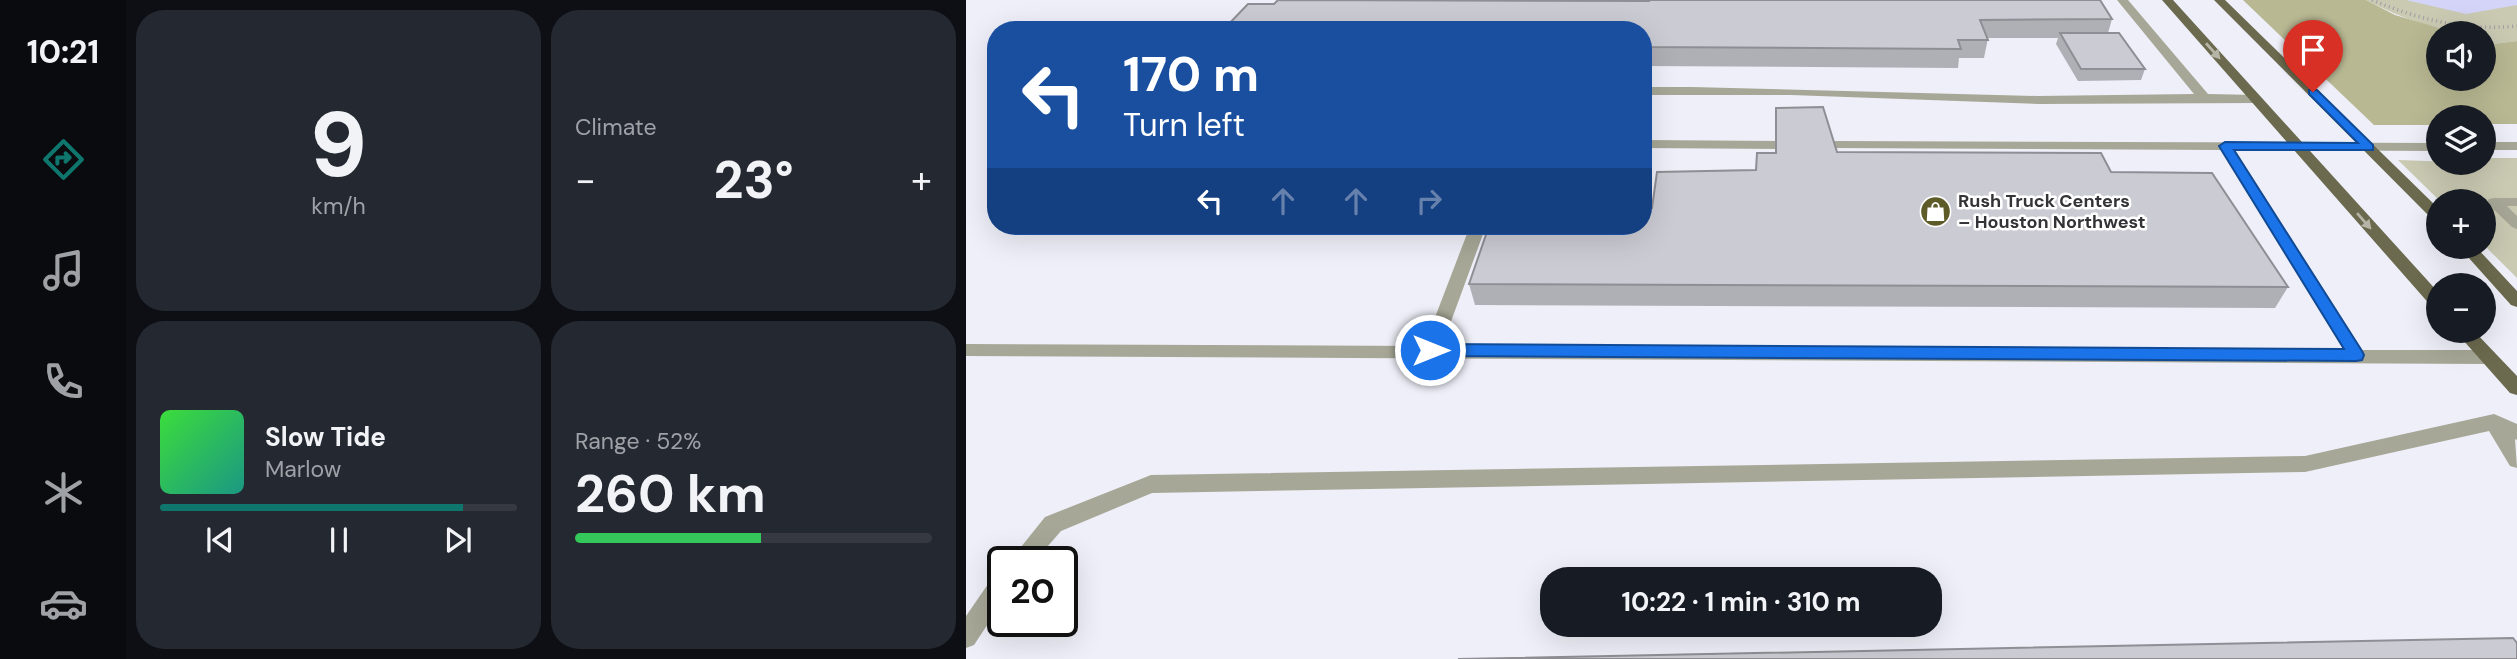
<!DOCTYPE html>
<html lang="en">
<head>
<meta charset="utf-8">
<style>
  body { margin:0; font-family:"DM Sans",sans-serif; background:#242831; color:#f1f3f6; height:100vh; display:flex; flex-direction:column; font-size:26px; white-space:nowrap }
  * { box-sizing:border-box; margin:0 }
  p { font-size:23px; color:#9ea1a6 }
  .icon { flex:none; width:38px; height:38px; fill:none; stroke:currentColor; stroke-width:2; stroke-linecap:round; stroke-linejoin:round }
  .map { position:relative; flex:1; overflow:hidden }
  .side { display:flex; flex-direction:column; gap:10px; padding:10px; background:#0d0f14; width:840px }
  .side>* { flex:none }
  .banner { position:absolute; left:21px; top:21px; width:665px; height:214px; border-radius:28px; box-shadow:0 7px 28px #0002; background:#1a4fa0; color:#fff; overflow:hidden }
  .fabs { position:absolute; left:1460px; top:21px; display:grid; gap:14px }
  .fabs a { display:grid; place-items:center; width:70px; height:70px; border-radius:50%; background:#171b24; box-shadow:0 7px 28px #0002; font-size:35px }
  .speed { position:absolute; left:21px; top:546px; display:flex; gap:14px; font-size:35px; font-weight:700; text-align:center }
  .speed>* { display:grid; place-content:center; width:91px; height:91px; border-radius:50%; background:#171b24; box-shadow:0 7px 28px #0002; line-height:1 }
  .speed .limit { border:4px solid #111; border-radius:10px; background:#fff; color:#111 }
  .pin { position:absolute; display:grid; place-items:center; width:60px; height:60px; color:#fff; margin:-72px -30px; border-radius:50% 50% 50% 0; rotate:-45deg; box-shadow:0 0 7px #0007 }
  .pin .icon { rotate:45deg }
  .me { position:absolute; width:77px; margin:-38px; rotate:90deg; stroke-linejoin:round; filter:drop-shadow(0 0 5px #0008) }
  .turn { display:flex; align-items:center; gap:24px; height:147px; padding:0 21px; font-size:32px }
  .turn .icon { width:91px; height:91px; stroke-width:2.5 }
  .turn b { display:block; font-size:49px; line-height:60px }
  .lanes { display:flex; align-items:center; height:66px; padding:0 21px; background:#0003; justify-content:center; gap:35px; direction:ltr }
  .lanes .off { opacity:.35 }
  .big { font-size:52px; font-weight:700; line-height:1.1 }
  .side .card { flex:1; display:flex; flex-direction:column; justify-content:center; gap:10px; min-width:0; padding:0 24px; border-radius:28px; background:#242831 }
  .side .dial { align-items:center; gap:0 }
  .dial b { font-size:91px; line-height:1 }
  .song { display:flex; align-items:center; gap:21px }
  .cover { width:84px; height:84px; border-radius:10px; background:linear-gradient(135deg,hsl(120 70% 55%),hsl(170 70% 35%)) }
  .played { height:7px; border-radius:4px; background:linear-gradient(90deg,#0f766e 85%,#363941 85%) }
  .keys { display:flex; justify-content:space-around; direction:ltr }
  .heat { display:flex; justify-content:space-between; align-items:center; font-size:38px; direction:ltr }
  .charge { height:10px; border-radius:5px; background:linear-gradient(90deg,#34c759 52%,#363941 0) }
  .side .tiles { flex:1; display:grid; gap:10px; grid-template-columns:repeat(2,1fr) }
  .trip { position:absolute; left:574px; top:567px; width:402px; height:70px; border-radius:28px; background:#171b24; box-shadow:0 7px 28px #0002; font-weight:700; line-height:70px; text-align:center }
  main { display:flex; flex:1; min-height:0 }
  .menu { display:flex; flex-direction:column; width:126px; justify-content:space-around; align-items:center; background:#090b0e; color:#9ea1a6 }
  .menu .icon { width:49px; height:49px }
  .menu .current { color:#0f766e }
  .menu b { font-size:32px; color:#f1f3f6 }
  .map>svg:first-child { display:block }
  .green { fill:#cac9b2 }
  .forest { fill:#b8b893 }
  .water { fill:#d3d4f8 }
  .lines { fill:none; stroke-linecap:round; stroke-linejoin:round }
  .path { stroke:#9c9ca3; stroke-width:3.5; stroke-dasharray:1 3.5; stroke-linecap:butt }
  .minor { fill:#a7a797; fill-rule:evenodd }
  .major { fill:#6b6a4e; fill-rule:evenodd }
  .wall { fill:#afafb6 }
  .building { fill:#cbcbd4; stroke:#8e8e94; stroke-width:2 }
  .oneway { fill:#b5b4a6 }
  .route { fill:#1a73e8; stroke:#114b97; stroke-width:2 }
  .labels { text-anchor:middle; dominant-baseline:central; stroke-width:5; stroke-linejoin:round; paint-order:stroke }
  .poi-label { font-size:18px; font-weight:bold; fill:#343438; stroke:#fff; text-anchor:start }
</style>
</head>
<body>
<main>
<nav class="menu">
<b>10:21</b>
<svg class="icon current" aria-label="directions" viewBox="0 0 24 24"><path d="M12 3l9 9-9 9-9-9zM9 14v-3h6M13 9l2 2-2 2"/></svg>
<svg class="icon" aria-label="music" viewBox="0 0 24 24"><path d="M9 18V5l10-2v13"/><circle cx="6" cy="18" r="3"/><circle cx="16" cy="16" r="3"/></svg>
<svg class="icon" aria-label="phone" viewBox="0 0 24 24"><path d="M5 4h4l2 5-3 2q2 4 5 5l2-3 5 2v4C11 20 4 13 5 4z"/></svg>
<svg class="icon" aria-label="climate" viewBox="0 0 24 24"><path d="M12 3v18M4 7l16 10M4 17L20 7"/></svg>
<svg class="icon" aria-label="car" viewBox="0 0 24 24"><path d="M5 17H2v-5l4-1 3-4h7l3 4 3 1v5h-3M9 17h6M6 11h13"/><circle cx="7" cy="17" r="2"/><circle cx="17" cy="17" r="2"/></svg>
</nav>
<section class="side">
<div class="tiles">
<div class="card dial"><b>9</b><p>km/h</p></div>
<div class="card"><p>Climate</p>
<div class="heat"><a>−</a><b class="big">23°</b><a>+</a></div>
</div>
<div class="card">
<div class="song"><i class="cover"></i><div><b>Slow Tide</b><p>Marlow</p></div></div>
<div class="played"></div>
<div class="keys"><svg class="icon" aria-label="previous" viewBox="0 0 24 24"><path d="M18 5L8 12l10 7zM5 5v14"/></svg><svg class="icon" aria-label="pause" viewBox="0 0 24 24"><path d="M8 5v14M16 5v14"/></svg><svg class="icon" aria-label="next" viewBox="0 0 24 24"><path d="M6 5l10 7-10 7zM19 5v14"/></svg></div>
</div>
<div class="card"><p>Range · 52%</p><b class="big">260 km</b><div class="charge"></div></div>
</div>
</section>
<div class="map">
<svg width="1551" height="659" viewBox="0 0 1551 659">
  <rect width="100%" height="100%" fill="#eeeff8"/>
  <path class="green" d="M1400 0H1551V41L1527 44 1517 41V33C1475 33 1437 19 1400 0Z
    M1517 158H1551V278L1517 244V201H1474L1432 160 1517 163Z"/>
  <path class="forest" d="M1277 0H1400L1429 15 1490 33H1472V79H1517V41L1527 44 1551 41V124H1517V117H1472V125H1408Z"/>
  <path class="water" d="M1440 0H1551V5L1500 14Z"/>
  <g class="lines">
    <path class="path" d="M1406 0C1454 20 1499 31 1551 26"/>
    <path class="minor" d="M1151 0H1162L1242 94 1291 95 1297 99 1291 103 1072 104 825 95H677V87H726L1072 96 1228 94Z
      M677 140 817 141 824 145 817 149 677 148Z
      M870 141 1472 143V151L1269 150 1396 350H1522L1528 352 1531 357 1528 362 1522 364 0 356V344L458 346 504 226H520L476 346 1378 350 1255 150 865 148V142Z
      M1517 142H1551V150H1517Z
      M1528 198H1551V206H1541L1551 216V229L1546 227 1523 205 1521 202 1523 199Z
      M1528 414 1551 424V440L1549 439 1551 468 1544 466 1523 431 1339 472 186 493 95 531 68 562H43L79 517 185 475 1339 456Z
      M37 571V601L8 645 0 648V616L29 574Z"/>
    <path class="major" d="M1196 0H1207L1472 292V309L1466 307Z
      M1248 0H1259L1472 208V222L1467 220Z
      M1493 247H1510L1551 291V307L1545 305Z
      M1489 331H1508L1551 376V395L1544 393Z"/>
  </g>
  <path class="wall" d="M308 4 1146 19 1142 33 1179 69 1175 80 1112 81 1090 44 1092 38H1022L1018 58H993L992 68 677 66V30Z
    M810 108 871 152 1145 172 1322 287 1309 308 509 305 503 284 686 208 790 170 809 153Z"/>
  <path class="building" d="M312 0 683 1V0H1134L1146 19 1014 20 1022 40H992L995 49 677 47V30H257L282 4H308Z
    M1094 33H1153L1179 69H1115Z
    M857 107 871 152 1135 153 1145 172 1246 173 1322 287 503 284 523 226H677V208H686L691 172 790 170 791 153H810V108Z
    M1547 638 1551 643V659H492Z"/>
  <defs><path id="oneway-solid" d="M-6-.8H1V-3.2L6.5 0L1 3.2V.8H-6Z" transform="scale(1.75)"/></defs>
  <g class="oneway">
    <use href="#oneway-solid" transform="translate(1247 51) rotate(48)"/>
    <use href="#oneway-solid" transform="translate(1398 221) rotate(49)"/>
  </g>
  <path class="route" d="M1343 90H1351L1407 145V150H1268L1396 351 1398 355 1396 360 1390 361 464 356 456 350 464 344 1378 349 1253 146 1259 142 1392 143 1343 94Z"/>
  <defs>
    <symbol id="shop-disc" viewBox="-11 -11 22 22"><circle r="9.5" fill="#5d5b28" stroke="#fff"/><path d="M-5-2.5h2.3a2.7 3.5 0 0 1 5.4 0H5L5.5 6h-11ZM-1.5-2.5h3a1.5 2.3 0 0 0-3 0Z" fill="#fff"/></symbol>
  </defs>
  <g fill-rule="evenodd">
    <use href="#shop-disc" x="952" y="194" width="35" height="35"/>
  </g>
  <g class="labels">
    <g class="poi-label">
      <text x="992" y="201">Rush Truck Centers<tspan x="992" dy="21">– Houston Northwest</tspan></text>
    </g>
  </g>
</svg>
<div class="fabs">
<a><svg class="icon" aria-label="sound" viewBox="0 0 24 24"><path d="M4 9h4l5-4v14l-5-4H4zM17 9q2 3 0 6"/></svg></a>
<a><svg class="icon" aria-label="layers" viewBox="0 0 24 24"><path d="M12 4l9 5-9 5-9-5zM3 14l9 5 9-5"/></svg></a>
<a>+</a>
<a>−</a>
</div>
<div class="speed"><div class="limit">20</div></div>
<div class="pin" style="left:1347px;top:92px;background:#d93025"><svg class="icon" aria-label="arrive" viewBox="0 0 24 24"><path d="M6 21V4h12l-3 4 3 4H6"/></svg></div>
<svg class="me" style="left:464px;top:350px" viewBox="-20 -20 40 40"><circle r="17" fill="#1a73e8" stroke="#fff" stroke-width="3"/><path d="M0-11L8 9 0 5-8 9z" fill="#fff"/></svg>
<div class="trip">10:22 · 1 min · 310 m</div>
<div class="banner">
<div class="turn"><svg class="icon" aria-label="left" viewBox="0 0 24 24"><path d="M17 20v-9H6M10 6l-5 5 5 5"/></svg><div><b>170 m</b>Turn left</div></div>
<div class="lanes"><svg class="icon" aria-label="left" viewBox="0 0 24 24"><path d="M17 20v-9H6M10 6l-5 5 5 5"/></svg><svg class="icon off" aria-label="ahead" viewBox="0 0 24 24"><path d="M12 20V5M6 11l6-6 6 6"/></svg><svg class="icon off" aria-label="ahead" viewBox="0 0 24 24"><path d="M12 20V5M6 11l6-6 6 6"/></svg><svg class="icon off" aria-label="right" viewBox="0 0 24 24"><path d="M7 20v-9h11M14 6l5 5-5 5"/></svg></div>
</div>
</div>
</main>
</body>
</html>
